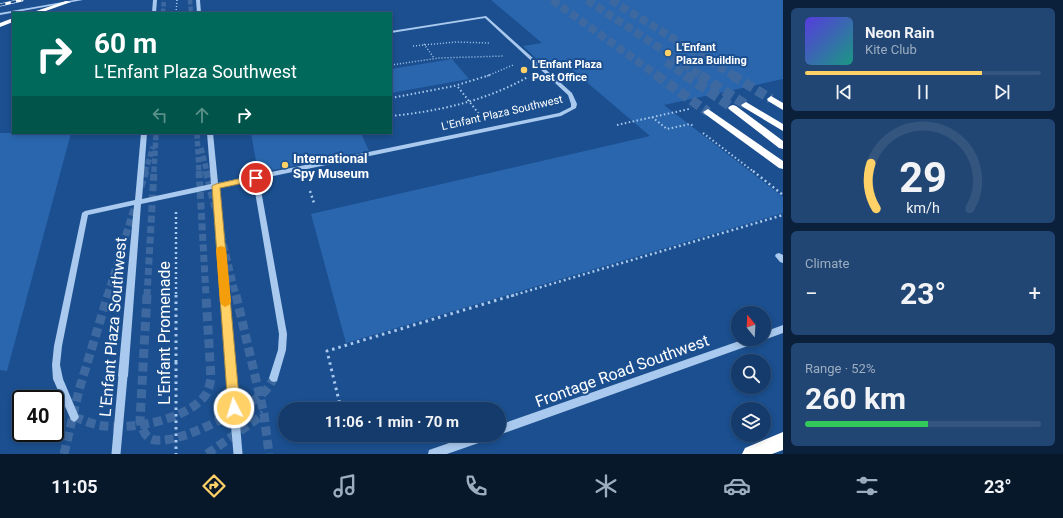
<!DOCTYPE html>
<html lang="en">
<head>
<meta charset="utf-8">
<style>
  body { margin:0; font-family:Roboto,sans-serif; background:#214673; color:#f1f3f6; height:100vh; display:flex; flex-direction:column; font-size:15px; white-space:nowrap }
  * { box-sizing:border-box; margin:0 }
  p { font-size:13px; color:#9dadc1 }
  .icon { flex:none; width:22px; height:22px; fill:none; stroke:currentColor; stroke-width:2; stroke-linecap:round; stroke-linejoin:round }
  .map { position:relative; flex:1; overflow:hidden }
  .drawer { display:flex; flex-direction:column; gap:8px; padding:8px; background:#0b203b; width:280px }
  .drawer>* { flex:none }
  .guide { position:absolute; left:12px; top:12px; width:380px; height:122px; border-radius:0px; box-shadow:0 2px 6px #0003,0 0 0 1px #33557e; background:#00695c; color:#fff; overflow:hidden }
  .needle { width:26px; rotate:342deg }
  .buttons { position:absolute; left:731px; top:306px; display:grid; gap:8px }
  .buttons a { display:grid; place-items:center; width:40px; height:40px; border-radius:50%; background:#143b6b; box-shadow:0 2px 6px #0003,0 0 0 1px #33557e; font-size:20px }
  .speed { position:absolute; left:12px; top:390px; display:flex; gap:8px; font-size:20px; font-weight:700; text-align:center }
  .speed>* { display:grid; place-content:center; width:52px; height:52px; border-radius:50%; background:#143b6b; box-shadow:0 2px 6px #0003,0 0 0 1px #33557e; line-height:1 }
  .speed .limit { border:2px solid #111; border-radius:6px; background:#fff; color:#111 }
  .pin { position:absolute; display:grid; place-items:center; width:34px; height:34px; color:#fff; margin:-17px; border:2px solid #fff; border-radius:50%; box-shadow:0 1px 4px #0007 }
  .me { position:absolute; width:44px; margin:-22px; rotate:355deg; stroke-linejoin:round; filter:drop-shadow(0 0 3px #0008) }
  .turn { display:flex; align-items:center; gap:14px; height:84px; padding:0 16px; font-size:18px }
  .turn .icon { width:52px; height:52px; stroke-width:2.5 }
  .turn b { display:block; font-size:28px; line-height:34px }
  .lanes { display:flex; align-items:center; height:38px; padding:0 16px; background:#0003; justify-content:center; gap:20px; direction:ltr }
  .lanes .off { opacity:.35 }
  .big { font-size:30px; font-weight:700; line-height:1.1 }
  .drawer .tile { flex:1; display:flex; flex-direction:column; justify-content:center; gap:6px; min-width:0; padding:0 14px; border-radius:6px; background:#214673 }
  .drawer .dial { align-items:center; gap:0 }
  .dial svg { height:104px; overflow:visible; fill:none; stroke:#33557e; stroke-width:7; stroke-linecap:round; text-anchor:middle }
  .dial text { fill:#f1f3f6; stroke:none }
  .song { display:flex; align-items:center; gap:12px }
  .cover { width:48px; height:48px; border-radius:6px; background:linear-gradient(135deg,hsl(250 70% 55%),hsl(170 70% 35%)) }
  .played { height:4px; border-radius:2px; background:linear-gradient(90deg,#ffd166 75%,#33557e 75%) }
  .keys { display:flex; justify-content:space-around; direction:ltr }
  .heat { display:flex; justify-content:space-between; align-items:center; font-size:22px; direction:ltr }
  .charge { height:6px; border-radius:3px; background:linear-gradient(90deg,#34c759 52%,#33557e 0) }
  .trip { position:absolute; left:278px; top:402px; width:228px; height:40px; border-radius:20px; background:#143b6b; box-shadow:0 2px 6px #0003,0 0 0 1px #33557e; font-weight:700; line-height:40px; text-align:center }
  .menu { display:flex; height:64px; justify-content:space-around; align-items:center; background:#08182b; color:#9dadc1 }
  .menu .icon { width:28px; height:28px }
  .menu .current { color:#ffd166 }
  .menu b { font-size:18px; color:#f1f3f6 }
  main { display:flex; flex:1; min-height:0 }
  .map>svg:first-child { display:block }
  .building { fill:#2a66ad }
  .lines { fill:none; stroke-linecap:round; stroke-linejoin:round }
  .minor-tunnel-far3 { stroke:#3d69a0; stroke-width:4.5; stroke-dasharray:4.5 2; stroke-linecap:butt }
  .minor-tunnel-far2 { stroke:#3d69a0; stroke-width:5.5; stroke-dasharray:5.5 2.5; stroke-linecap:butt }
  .minor-tunnel-far1 { stroke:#3d69a0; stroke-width:7; stroke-dasharray:7 3.5; stroke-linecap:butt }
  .minor-tunnel { stroke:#3d69a0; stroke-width:9; stroke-dasharray:9 4.5; stroke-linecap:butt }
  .highway-tunnel-far1 { stroke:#3d69a0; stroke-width:8; stroke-dasharray:8 3.5; stroke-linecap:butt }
  .highway-tunnel { stroke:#3d69a0; stroke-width:10; stroke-dasharray:10 4.5; stroke-linecap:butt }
  .path-far3 { stroke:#a9c9ee; stroke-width:1.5; stroke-dasharray:1 2; stroke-linecap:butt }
  .path-far2 { stroke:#a9c9ee; stroke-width:2; stroke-dasharray:1.5 2.5; stroke-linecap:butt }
  .path-far1 { stroke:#a9c9ee; stroke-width:2.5; stroke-dasharray:2 3; stroke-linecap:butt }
  .path { stroke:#a9c9ee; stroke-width:3; stroke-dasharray:2.5 4; stroke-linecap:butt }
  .minor { fill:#a9c9ee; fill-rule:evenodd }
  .highway { fill:#fff; fill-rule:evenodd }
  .rail-casing { stroke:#fff; stroke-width:3 }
  .rail { stroke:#1b4f8f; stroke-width:2; stroke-dasharray:5.5; stroke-linecap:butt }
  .path-bridge { stroke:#a9c9ee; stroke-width:3; stroke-dasharray:2.5 4; stroke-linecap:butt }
  .minor-bridge { stroke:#a9c9ee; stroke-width:9 }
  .route { fill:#ffd166; stroke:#a68842 }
  .slow { fill:#f59e0b }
  .poi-dot { fill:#ffd166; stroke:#1b4f8f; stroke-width:1.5 }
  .labels { text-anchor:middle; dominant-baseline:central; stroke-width:4; stroke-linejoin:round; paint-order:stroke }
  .far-poi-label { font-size:11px; font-weight:bold; fill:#fff; stroke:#1b4f8f; text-anchor:start }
  .far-street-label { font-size:11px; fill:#fff; stroke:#1b4f8f }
  .poi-label { font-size:13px; font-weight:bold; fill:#fff; stroke:#1b4f8f; text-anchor:start }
  .near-street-label { font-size:16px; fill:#fff; stroke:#1b4f8f }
</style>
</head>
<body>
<main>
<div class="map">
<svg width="783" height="454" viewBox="0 0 783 454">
  <rect width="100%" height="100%" fill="#1b4f8f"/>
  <path class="building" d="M491 0H783V79L664 105 783 197V213L346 343 311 214 650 136 564 63 544 66 523 46 542 43Z
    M452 59 469 79 391 93V69Z
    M0 133H71L7 371 0 370Z
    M251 133H361L369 151 258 173Z"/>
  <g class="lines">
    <path class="minor-tunnel-far3" d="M190 0 191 13
      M163 13 164 0"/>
    <path class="minor-tunnel-far2" d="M197 133 199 172
      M201 148 207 172
      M145 172 153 147
      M154 172 156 135"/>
    <path class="minor-tunnel-far1" d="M199 171 206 296
      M206 171 215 208
      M141 187 146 171
      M221 234 236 296
      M107 296 136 202
      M147 296 154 171"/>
    <path class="minor-tunnel" d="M147 295 140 421C142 427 144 436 151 439 174 448 246 409 263 393 268 389 271 383 274 378
      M236 295 264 414 269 454
      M74 417C84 420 93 425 104 426 133 429 182 421 203 398 208 393 210 385 211 378L206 295
      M64 454 79 390 108 295
      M207 454 264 414"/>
    <path class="highway-tunnel-far1" d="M552 0 658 76
      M587 0 702 76
      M611 0 734 76
      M666 62 686 76"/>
    <path class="highway-tunnel" d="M656 75 708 112
      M685 75 733 108
      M700 75 746 105
      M732 75 771 99"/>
    <path class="path-far3" d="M176 13 177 0
      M424 44 434 58
      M413 46 456 42 490 43
      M391 65 439 58 504 56
      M487 76 513 65"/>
    <path class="path-far2" d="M458 87 479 114
      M391 98 454 86 490 75
      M391 116C440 111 485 101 528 77
      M652 117 667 129 690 124 694 126
      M617 125 689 109
      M703 133 754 172"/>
    <path class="path-far1" d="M753 171 783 195
      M310 191 314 203
      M176 212V296
      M511 296 783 215"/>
    <path class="path" d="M176 295V362
      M341 409 327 351 514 295
      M347 435 348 437"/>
    <path class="minor" d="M74 0H83L0 15V13Z
      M153 0H157L156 13H152Z
      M196 0H200L201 13H197Z
      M486 16 572 93 577 104 576 108 561 116 259 179 287 334 286 350 277 381 274 382 271 381 269 378 278 350 279 334 253 180 218 188 233 348 232 351 229 352 226 351 225 348 212 189 141 204 128 376 126 379 123 380 120 379 118 376 134 205 88 215 62 346 60 365 63 379 79 417 77 420 74 422 71 420 53 379 52 365 54 346 82 213 85 211 135 200 141 133H147L142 199 211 184 207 133H213L218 183 559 113 571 107V104L568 95 485 18 391 33V31Z
      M779 253 783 255V263L780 262 775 256 776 254Z
      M783 325V333L764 340 762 339H764V332Z
      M745 339H760L759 342 756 343 499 435V425Z
      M472 435H491L490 439 447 454H428L429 450Z"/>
    <path class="highway" d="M66 1 71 2 40 13H30Z
      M13 18V22L0 27V23Z
      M771 96 783 103V110L768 101 767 99Z
      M746 102 783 124V131L743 107 741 105Z
      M733 105 736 106 783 141V149L779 148 730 110 728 108 730 106Z
      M708 109 783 161V169L779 168 705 114 703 112Z
      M783 432V450L772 454H742L745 448Z"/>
    <defs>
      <path id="rail" d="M0 5 22 0"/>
    </defs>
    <use href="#rail" class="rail-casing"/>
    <use href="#rail" class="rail"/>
    <path class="path-bridge" d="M176 362V454"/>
    <path class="minor-bridge" d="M229 348 238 454
      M116 454 123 376"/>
  </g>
  <path class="route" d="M256 175 259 176 260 178 259 180 220 188 240 408 238 413 234 415 230 413 228 408 212 186 216 184Z"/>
  <path class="slow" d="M221 246 224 247 226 249 231 302 229 305 225 307 222 305 220 302 216 249 218 247Z"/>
  <g class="poi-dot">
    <circle cx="668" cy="53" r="4"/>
    <circle cx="524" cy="70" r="4"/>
    <circle cx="285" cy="165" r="4"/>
  </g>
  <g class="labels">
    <g class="far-poi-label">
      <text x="676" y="47">L'Enfant<tspan x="676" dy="13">Plaza Building</tspan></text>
      <text x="532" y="64">L'Enfant Plaza<tspan x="532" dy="13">Post Office</tspan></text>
    </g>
    <g class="far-street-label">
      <text transform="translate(502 113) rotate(-13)">L'Enfant Plaza Southwest</text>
    </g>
    <g class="poi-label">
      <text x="293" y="158">International<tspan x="293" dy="15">Spy Museum</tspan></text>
    </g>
    <g class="near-street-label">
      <text transform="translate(113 327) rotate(-85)">L'Enfant Plaza Southwest</text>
      <text transform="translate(164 333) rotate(-90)">L'Enfant Promenade</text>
      <text transform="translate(622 371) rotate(-20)">Frontage Road Southwest</text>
    </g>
  </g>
</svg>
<div class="buttons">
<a><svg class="needle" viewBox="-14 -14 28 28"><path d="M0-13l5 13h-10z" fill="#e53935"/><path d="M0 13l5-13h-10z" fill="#9dadc1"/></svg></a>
<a><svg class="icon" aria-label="search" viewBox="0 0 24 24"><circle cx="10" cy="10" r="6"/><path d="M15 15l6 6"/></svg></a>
<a><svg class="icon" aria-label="layers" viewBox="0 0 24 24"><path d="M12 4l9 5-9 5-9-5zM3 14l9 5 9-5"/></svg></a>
</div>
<div class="speed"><div class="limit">40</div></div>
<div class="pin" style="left:256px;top:178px;background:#d93025"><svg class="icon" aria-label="arrive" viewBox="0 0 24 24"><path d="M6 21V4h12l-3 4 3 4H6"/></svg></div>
<svg class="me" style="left:234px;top:408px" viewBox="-20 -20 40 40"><circle r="17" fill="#ffd166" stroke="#fff" stroke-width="3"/><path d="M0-11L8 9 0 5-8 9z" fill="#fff"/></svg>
<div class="trip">11:06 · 1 min · 70 m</div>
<div class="guide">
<div class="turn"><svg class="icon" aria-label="right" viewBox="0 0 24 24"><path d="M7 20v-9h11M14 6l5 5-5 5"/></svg><div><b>60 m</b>L'Enfant Plaza Southwest</div></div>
<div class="lanes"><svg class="icon off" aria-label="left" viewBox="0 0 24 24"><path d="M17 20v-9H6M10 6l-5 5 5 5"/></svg><svg class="icon off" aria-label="ahead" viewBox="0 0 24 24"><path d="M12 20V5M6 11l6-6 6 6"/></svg><svg class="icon" aria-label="right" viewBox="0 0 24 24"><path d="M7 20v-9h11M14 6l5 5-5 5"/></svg></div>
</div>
</div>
<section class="drawer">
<div class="tile">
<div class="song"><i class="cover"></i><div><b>Neon Rain</b><p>Kite Club</p></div></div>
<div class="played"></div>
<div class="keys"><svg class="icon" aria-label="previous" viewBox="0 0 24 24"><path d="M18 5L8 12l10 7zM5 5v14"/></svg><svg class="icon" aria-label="pause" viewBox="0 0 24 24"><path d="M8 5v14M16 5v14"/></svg><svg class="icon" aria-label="next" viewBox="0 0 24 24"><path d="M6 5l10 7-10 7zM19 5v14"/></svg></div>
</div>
<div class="tile dial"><svg viewBox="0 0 100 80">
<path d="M14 69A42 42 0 1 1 86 69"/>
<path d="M14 69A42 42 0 0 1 10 34" stroke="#ffd166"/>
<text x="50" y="56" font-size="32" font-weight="700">29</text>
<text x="50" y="72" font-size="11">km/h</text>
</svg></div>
<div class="tile"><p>Climate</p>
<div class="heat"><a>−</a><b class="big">23°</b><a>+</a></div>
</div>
<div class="tile"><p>Range · 52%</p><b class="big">260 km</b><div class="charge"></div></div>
</section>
</main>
<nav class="menu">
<b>11:05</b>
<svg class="icon current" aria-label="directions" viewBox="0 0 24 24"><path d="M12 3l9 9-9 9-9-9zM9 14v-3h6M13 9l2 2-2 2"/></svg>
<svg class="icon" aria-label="music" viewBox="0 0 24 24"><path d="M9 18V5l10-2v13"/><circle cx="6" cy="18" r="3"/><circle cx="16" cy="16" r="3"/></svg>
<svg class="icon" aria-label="phone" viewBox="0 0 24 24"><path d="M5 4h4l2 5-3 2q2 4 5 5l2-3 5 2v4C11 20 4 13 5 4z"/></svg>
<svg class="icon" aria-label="climate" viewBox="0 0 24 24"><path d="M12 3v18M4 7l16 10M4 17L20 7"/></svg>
<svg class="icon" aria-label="car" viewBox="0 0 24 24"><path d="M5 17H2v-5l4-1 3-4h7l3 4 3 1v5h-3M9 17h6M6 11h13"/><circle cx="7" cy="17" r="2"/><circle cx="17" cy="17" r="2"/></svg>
<svg class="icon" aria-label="filters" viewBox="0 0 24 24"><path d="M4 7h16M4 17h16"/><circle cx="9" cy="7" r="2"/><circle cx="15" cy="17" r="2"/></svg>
<b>23°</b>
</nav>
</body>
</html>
